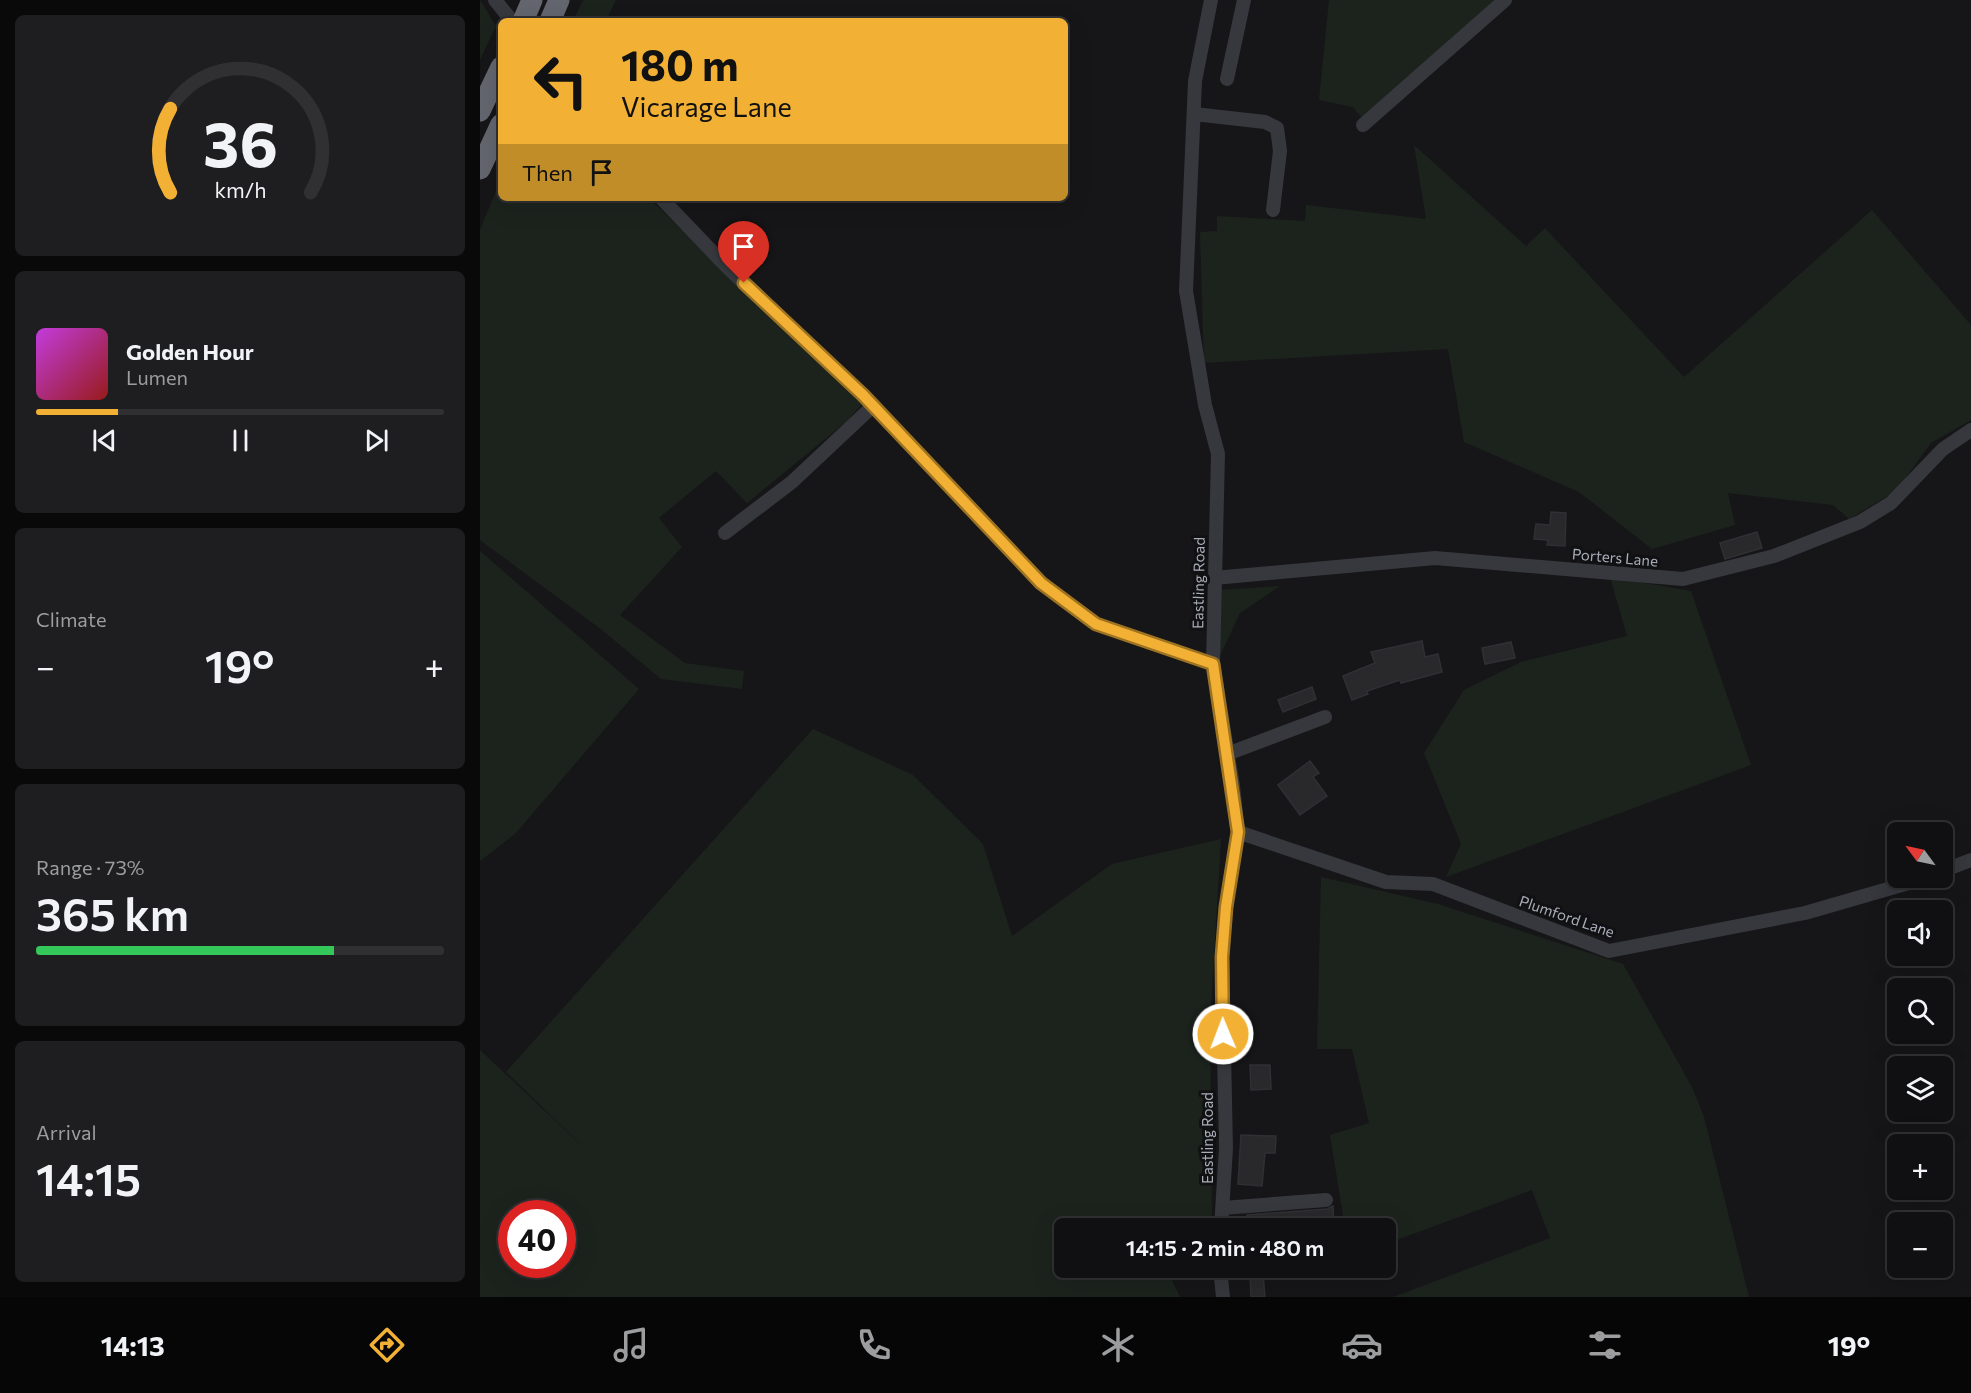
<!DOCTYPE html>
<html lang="en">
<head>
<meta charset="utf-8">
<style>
  body { margin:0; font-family:Commissioner,sans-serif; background:#1e1e20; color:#f1f3f6; height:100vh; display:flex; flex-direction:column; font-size:22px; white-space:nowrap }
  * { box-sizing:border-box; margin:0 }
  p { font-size:20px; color:#9c9d9f }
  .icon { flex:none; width:33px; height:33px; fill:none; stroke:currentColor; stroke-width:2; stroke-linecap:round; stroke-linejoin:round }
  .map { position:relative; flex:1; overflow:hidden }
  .sheet { display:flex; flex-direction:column; gap:15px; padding:15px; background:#09090a; width:480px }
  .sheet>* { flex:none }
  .guide { position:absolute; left:18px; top:18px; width:570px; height:183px; border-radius:9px; box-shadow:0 6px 24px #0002,0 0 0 2px #303032; background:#f2b134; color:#111; overflow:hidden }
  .needle { width:39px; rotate:303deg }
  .fabs { position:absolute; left:1407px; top:822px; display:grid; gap:12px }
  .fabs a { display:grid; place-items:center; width:66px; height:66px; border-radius:9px; background:#101012; box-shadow:0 6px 24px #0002,0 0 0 2px #303032; font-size:30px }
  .speed { position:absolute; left:18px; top:1200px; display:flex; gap:12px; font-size:30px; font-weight:700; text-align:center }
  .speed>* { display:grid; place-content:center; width:78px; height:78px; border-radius:50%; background:#101012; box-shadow:0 6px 24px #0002,0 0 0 2px #303032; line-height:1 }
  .speed .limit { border:9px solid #d22; background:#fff; color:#111 }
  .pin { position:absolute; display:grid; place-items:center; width:51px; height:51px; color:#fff; margin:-62px -26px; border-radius:50% 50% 50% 0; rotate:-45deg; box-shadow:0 0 6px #0007 }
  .pin .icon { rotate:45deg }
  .me { position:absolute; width:66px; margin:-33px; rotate:359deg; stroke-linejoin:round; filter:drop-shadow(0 0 4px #0008) }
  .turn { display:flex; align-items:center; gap:21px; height:126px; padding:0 24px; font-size:27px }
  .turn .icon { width:78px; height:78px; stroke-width:2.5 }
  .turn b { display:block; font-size:42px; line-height:51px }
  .then { display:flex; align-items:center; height:57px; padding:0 24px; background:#0003; gap:12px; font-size:22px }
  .big { font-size:45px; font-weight:600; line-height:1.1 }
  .sheet .tile { flex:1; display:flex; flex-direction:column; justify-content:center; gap:9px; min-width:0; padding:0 21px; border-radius:9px; background:#1e1e20 }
  .sheet .dial { align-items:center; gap:0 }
  .dial svg { height:156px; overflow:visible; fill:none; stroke:#303032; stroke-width:7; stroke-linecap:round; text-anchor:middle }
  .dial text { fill:#f1f3f6; stroke:none }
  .song { display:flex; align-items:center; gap:18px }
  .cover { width:72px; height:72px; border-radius:9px; background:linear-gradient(135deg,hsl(290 70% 55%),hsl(0 70% 35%)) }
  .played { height:6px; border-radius:3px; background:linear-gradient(90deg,#f2b134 20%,#303032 20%) }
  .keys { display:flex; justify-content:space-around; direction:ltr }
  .heat { display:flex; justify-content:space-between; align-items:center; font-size:33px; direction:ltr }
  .charge { height:9px; border-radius:4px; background:linear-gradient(90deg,#34c759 73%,#303032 0) }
  .trip { position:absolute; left:574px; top:1218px; width:342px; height:60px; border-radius:9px; background:#101012; box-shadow:0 6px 24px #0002,0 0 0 2px #303032; font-weight:600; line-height:60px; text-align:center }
  .dock { display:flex; height:96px; justify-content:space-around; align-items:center; background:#060607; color:#9c9d9f }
  .dock .icon { width:42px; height:42px }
  .dock .current { color:#f2b134 }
  .dock b { font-size:27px; color:#f1f3f6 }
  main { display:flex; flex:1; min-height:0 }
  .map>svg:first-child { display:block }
  .green { fill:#1c231d; fill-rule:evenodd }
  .building { fill:#29292c; stroke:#303034; stroke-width:1.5 }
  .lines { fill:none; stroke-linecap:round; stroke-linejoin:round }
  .minor { stroke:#37383d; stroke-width:14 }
  .highway { stroke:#63666e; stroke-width:21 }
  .route-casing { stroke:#9d7322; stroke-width:15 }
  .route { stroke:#f2b134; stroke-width:10 }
  .labels { text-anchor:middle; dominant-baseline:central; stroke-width:6; stroke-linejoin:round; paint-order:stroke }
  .street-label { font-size:15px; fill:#a8adb8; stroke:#111113 }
</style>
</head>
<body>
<main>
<section class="sheet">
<div class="tile dial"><svg viewBox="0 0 100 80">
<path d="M14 69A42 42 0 1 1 86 69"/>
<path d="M14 69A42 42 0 0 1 14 26" stroke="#f2b134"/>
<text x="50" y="56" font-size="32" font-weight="700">36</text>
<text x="50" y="72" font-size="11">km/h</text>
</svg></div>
<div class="tile">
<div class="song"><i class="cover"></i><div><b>Golden Hour</b><p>Lumen</p></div></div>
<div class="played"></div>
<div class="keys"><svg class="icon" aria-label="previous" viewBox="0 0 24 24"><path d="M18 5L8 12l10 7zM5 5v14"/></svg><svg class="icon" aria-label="pause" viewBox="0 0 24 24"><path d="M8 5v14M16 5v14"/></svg><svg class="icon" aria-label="next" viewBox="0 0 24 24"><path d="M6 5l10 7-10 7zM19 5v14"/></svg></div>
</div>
<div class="tile"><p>Climate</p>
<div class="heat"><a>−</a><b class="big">19°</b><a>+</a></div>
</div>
<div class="tile"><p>Range · 73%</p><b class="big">365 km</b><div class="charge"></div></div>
<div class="tile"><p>Arrival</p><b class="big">14:15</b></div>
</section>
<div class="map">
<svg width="1491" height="1297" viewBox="0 0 1491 1297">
  <rect width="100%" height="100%" fill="#161618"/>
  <path class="green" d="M0 0 16 26 0 60Z
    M103 0H136L126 21H93Z
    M849 0H1016L882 118 873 107 839 100Z
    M934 145 1046 246 1065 228 1204 377 1392 210 1491 325V420L1451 443 1416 491 1369 519 1353 505 1248 493 1255 525 1172 549 1099 492 984 442 968 349 724 363 720 232 737 231V216L825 221 826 205 946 219Z
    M21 179V198H169L382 404 367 421 267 503 236 471 179 518 202 547 140 615 205 663 264 671 262 689 181 679 122 630 0 540V230Z
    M0 551 159 689 36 833 0 861Z
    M1130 577 1211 591 1271 765 966 877 981 844 944 753 984 690 1041 662 1147 636Z
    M800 586 760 613 740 656 739 590Z
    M333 729 433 775 503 844 532 936 632 864 741 839 730 1022 732 1219 725 1228H585V1268H697L690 1276 700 1297H0V1050L112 1155 26 1072ZM32 1214H82V1264H32Z
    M841 877 958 904 1143 964 1212 1087 1224 1117 1269 1297H913L1070 1238 1052 1190 906 1244V1228H865L850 1135 889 1123 872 1049H837Z"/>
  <path class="building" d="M1071 512 1086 513 1085 546 1067 545 1068 540 1054 539 1056 524 1070 525Z
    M1277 532 1282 548 1245 559 1240 543Z
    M942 641 945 657 958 654 962 672 921 683 920 680 887 691 888 694 872 700 863 676 895 663 891 652Z
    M1031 642 1035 658 1005 664 1002 648Z
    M832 687 836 699 803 712 798 700Z
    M830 761 839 773 833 777 847 796 820 815 798 785Z
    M770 1065H790L791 1089 771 1090Z
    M761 1135 796 1136 795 1153H785L782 1186 758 1184Z
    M853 1206 854 1228H821L820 1219 779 1223V1228H767V1215L847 1209Z
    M783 1273 785 1297H771L770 1274Z"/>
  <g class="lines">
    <path class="minor" d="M15 0 32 21
      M731 0 715 81 706 291 725 405 738 454 733 664 753 786 758 832 746 907 742 957 746 1148 741 1228
      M747 79 764 0
      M714 114 785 122 797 128 800 151 793 210
      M883 125 1025 0
      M181 198 247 267 383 395 561 583 616 624 733 664
      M245 533 312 482 393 406
      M734 578 955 558 1203 579 1294 556 1380 522 1411 503 1463 449 1491 430
      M747 754 845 717
      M758 832 906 882 953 884 1129 951 1325 913 1446 878
      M1462 871 1491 860
      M743 1208 846 1200
      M740 1268 743 1297"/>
    <path class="highway" d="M43 21 52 0
      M70 21 79 0
      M0 111 21 67
      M0 169 21 124"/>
  </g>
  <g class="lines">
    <defs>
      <path id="route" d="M264 283 383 395 561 583 616 624 733 664 758 832 746 907 742 957 743 1034"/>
    </defs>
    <use href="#route" class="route-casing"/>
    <use href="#route" class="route"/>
  </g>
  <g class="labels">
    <g class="street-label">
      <text transform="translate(1135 557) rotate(5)">Porters Lane</text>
      <text transform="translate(718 583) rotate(-89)">Eastling Road</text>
      <text transform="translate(1087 916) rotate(19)">Plumford Lane</text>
      <text transform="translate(727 1138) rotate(-90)">Eastling Road</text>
    </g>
  </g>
</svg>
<div class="fabs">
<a><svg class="needle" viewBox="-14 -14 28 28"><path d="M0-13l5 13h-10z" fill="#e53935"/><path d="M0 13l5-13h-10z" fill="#9c9d9f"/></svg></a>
<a><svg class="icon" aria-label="sound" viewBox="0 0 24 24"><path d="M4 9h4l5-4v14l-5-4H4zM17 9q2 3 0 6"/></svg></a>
<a><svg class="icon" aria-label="search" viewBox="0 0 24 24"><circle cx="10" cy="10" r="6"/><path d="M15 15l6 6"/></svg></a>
<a><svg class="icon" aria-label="layers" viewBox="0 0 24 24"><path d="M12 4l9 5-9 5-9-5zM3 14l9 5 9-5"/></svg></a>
<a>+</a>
<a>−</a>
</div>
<div class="speed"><div class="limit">40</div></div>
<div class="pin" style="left:264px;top:283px;background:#d93025"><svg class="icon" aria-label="arrive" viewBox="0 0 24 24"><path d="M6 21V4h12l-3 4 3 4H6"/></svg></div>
<svg class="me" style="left:743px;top:1034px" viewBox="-20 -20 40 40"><circle r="17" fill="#f2b134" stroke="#fff" stroke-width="3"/><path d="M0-11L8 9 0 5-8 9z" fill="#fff"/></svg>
<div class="trip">14:15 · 2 min · 480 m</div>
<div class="guide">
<div class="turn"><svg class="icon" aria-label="left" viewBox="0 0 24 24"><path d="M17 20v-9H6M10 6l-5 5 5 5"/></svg><div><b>180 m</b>Vicarage Lane</div></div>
<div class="then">Then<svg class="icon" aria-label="arrive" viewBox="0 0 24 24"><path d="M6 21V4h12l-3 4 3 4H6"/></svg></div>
</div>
</div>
</main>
<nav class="dock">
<b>14:13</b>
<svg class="icon current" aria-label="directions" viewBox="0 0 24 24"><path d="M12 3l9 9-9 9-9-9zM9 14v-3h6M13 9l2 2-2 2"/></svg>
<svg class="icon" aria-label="music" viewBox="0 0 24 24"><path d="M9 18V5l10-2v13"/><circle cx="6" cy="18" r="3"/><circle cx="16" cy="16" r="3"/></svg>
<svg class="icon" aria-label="phone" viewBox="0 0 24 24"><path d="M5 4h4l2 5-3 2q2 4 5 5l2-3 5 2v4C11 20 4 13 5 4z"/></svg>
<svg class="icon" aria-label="climate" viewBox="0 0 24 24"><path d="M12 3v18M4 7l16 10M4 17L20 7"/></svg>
<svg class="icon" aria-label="car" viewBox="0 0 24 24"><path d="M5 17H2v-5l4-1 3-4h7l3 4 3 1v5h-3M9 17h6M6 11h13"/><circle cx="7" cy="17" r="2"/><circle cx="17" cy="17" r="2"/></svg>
<svg class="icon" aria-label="filters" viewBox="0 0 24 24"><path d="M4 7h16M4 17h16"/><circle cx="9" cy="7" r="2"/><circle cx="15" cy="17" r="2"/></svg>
<b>19°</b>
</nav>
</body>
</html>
